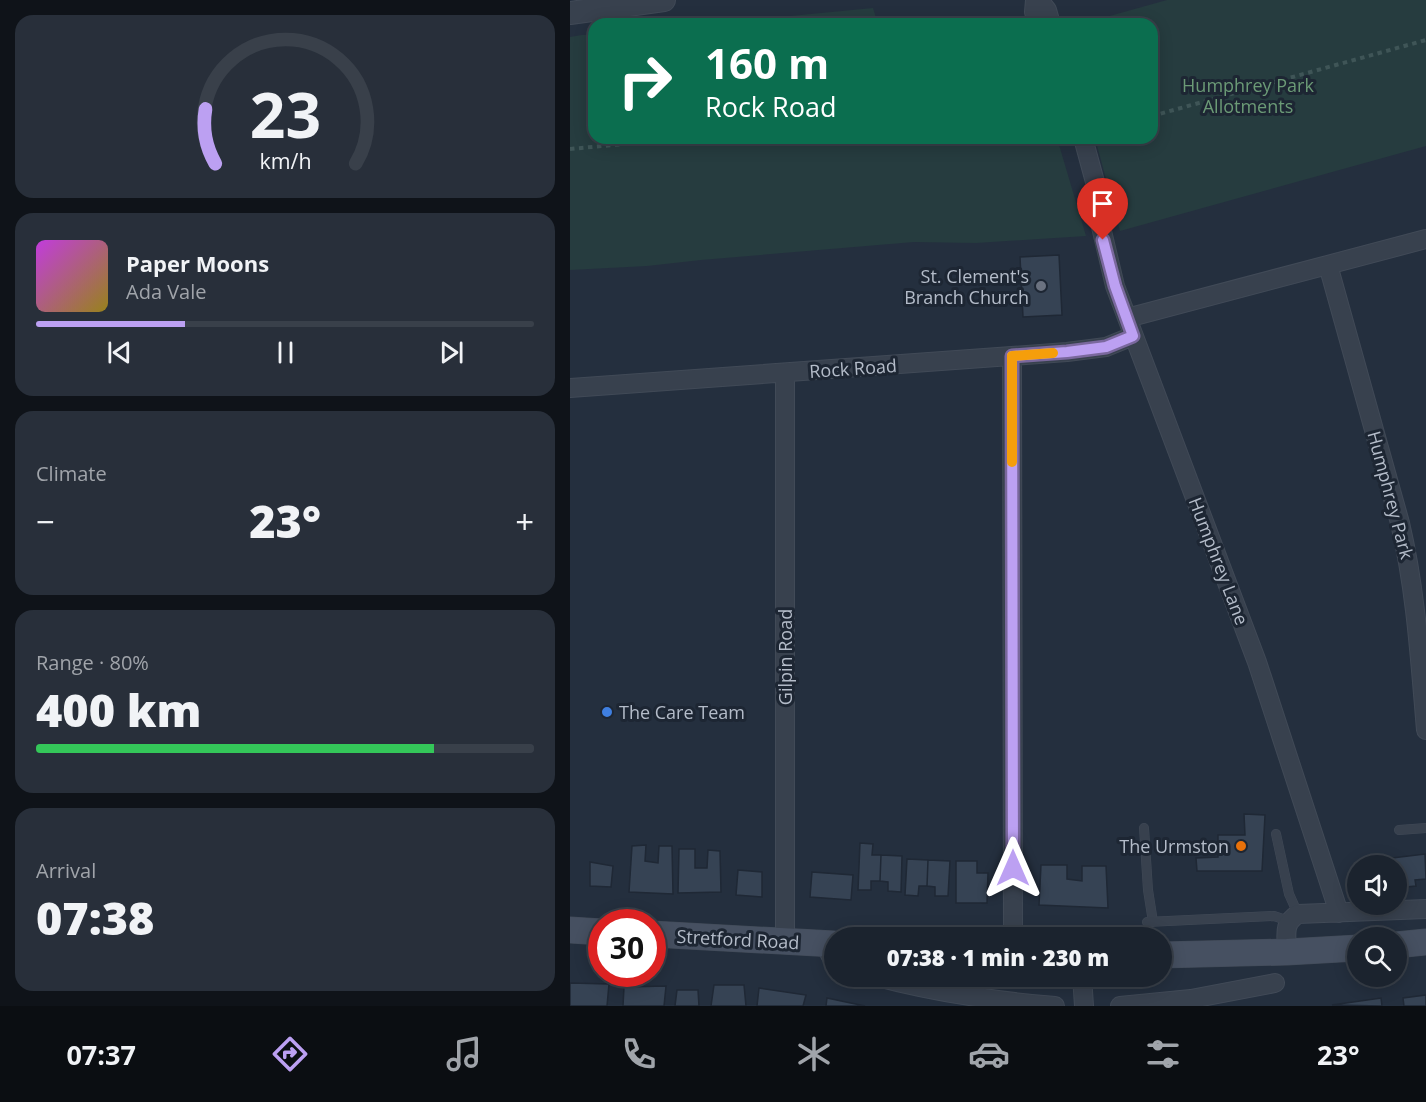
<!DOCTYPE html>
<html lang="en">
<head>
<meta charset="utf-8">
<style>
  body { margin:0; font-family:"Open Sans",sans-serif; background:#282f3a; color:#f1f3f6; height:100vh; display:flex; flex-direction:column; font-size:22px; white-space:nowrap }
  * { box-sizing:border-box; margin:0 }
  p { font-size:20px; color:#a0a4aa }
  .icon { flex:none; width:33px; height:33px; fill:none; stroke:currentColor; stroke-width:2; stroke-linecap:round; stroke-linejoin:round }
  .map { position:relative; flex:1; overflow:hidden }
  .panel { display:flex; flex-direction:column; gap:15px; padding:15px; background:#0f1319; width:570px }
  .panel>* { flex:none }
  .hud { position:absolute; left:18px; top:18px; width:570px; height:126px; border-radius:18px; box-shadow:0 3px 15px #0003,0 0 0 2px #39404a; background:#0b6e4f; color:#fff; overflow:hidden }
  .fabs { position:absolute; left:777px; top:855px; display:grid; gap:12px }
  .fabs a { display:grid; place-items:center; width:60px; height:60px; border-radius:50%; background:#1b232e; box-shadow:0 3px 15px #0003,0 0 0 2px #39404a; font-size:30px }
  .speed { position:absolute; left:18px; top:909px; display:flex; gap:12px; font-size:30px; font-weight:700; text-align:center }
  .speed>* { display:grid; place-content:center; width:78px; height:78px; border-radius:50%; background:#1b232e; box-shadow:0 3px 15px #0003,0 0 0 2px #39404a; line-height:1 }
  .speed .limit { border:9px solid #d22; background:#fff; color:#111 }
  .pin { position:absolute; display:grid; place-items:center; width:51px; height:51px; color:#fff; margin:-62px -26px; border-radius:50% 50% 50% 0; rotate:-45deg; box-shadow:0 0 6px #0007 }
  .pin .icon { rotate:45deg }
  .me { position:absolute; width:66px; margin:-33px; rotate:0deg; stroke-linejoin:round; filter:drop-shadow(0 0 4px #0008) }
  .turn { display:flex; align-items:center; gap:21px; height:126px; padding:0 18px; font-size:27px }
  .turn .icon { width:78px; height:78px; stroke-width:2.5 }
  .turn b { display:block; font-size:42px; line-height:51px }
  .big { font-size:45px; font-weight:800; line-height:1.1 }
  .panel .card { flex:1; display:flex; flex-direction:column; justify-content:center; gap:9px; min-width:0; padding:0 21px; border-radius:18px; background:#282f3a }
  .panel .dial { align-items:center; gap:0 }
  .dial svg { height:156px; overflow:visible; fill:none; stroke:#39404a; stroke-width:7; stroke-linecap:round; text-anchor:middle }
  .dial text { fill:#f1f3f6; stroke:none }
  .song { display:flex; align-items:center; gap:18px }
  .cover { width:72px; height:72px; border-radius:9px; background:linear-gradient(135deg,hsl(290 70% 55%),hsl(50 70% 35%)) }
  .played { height:6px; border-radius:3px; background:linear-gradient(90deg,#bca0f2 30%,#39404a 30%) }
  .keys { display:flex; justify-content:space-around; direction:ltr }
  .heat { display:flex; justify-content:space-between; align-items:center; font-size:33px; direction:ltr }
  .charge { height:9px; border-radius:4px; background:linear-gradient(90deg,#34c759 80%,#39404a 0) }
  .trip { position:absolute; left:254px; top:927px; width:348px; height:60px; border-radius:30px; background:#1b232e; box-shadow:0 3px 15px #0003,0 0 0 2px #39404a; font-weight:800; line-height:60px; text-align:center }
  .tab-bar { display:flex; height:96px; justify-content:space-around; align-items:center; background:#0b0e12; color:#a0a4aa }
  .tab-bar .icon { width:42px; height:42px }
  .tab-bar .active { color:#bca0f2 }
  .tab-bar b { font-size:27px; color:#f1f3f6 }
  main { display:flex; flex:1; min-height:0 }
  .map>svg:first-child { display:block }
  .green { fill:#263c3f }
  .building { fill:#364354; stroke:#1f2835; stroke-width:1.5 }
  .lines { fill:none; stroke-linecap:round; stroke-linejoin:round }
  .service-casing { stroke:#414a57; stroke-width:10 }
  .minor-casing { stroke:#414a57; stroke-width:20 }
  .tertiary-casing { stroke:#414a57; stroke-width:24 }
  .secondary-casing { stroke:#414a57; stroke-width:27 }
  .path { stroke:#3f5557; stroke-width:4; stroke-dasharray:4.5 4.5; stroke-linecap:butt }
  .service { stroke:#38414e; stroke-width:9 }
  .minor { stroke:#38414e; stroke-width:18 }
  .tertiary { stroke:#38414e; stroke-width:22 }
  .secondary { stroke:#465061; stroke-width:26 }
  .route-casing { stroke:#7a689d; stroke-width:15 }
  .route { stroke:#bca0f2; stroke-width:10 }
  .slow { stroke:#f59e0b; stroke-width:10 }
  .worship-dot { fill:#6b7280; stroke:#1d2633; stroke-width:2 }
  .shop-dot { fill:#3f7fe0; stroke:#1d2633; stroke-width:2 }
  .food-dot { fill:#e8710a; stroke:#1d2633; stroke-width:2 }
  .labels { text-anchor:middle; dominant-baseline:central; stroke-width:6; stroke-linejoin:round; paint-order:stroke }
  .park-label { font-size:18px; fill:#6b9a76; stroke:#1d2633 }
  .poi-label { font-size:18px; fill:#b4bcc9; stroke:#1d2633; text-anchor:end }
  .street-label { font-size:18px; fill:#b4bcc9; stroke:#1d2633 }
</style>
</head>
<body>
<main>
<section class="panel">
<div class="card dial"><svg viewBox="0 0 100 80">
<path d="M14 69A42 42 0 1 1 86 69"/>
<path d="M14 69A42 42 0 0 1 9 41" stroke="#bca0f2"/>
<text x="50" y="56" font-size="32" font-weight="700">23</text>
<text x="50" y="72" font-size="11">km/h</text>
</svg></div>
<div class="card">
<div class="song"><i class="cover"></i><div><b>Paper Moons</b><p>Ada Vale</p></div></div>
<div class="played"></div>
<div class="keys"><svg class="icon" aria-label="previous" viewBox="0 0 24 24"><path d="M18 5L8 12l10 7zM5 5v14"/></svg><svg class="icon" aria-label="pause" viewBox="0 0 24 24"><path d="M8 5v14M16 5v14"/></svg><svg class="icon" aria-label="next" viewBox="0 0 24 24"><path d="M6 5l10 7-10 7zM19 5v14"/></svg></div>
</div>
<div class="card"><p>Climate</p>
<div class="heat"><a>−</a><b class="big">23°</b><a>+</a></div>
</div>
<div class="card"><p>Range · 80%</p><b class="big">400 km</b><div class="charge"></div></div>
<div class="card"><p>Arrival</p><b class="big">07:38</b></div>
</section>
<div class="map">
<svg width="856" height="1006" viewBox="0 0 856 1006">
  <rect width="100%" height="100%" fill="#242f3e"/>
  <path class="green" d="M597 0H856V146L550 231 525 138H582V24H511Z
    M303 8 308 24H136Z
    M12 35H24V138H487L516 236 406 243 344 242 131 260 77 266 0 270V37Z"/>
  <path class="building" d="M489 255 492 315 453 317 450 257Z
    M674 814 695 815 692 871H627L626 858 648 857V835H675Z
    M290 843 303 844 302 855H311L310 881H301V890H288Z
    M76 845 75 861 88 863 89 846H102L103 894 59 892 62 846Z
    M109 849H125V868H137L138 850 150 851 151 892 108 893Z
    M855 854 856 879 845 880 846 886 826 888V866H789V862Z
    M311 855 332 856 331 892 318 891V882L310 881Z
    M337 859 358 860 357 886H349L348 896 335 895Z
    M358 860 380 861 378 896H365V887L357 886Z
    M386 861H407V873H418L417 903H386Z
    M20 862 43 866 41 887 20 886Z
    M471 865H497V879L512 881V866H536L538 908 469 905Z
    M168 870 192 872V897L166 895Z
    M242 872 283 875 281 900 240 897Z
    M0 983 39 984 37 1006H0Z
    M144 985H174L176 1006H141Z
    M96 986 94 1006H53L54 987Z
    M189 988 236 995 233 1006H187Z
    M107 990H128L129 1006H105Z
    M856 995V1006H834L833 998Z
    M257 998 295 1006H256Z
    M811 998 812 1006 762 1005Z"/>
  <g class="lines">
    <defs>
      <path id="service" d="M574 828 578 890 583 922
        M829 830 856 828
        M706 834 719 894 728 914
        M577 922 704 916 719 921"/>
      <path id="minor" d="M465 0 464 12 468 24
        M469 0 477 10 481 24
        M513 138 528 193 527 210 545 286 687 662 769 913
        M758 265 830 523C846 591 850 660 856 730
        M557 318 856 239
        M442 356 443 938
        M215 373V941
        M0 388 497 352 536 347 563 336
        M254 943 264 962
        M717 952C717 936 712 924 728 914L856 909
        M304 976C363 992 424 1001 485 1006
        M512 976 514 1006
        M550 1006 621 999 705 983"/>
      <path id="tertiary" d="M0 13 94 0"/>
      <path id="secondary" d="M0 930 32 932
        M82 934 264 944
        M826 945 856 942
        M591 955 717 952 788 948"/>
    </defs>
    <use href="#service" class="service-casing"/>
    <use href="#minor" class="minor-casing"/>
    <use href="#tertiary" class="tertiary-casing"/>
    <use href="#secondary" class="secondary-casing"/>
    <path class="path" d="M582 116 856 40
      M0 149 119 138
      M552 976 553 988"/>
    <use href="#service" class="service"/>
    <use href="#minor" class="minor"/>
    <use href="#tertiary" class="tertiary"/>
    <use href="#secondary" class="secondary"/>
  </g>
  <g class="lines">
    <defs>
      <path id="route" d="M443 868 442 356 497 352 536 347 563 336 545 286 533 240"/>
    </defs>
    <use href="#route" class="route-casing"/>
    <use href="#route" class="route"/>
    <path class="slow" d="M442 462V356L483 353"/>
  </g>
  <circle class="worship-dot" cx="471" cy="286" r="6"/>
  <circle class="shop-dot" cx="37" cy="712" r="6"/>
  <circle class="food-dot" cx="671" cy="846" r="6"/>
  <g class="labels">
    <g class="park-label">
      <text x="678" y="85">Humphrey Park<tspan x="678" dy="21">Allotments</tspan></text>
    </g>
    <g class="poi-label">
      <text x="459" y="276">St. Clement's<tspan x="459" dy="21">Branch Church</tspan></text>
      <text x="49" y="712" text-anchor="start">The Care Team</text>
      <text x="659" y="846">The Urmston</text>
    </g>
    <g class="street-label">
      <text transform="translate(283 368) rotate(-4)">Rock Road</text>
      <text transform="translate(821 495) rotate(75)">Humphrey Park</text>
      <text transform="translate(649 561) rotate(69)">Humphrey Lane</text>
      <text transform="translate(215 657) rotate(-90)">Gilpin Road</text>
      <text transform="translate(168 939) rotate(3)">Stretford Road</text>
    </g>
  </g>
</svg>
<div class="fabs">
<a><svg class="icon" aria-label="sound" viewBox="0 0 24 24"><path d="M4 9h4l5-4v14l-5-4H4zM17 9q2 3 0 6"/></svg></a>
<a><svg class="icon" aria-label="search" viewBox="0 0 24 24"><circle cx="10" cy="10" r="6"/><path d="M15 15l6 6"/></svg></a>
</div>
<div class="speed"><div class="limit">30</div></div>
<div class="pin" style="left:533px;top:240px;background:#d93025"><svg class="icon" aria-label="arrive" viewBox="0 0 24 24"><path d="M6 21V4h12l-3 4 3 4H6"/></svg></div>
<svg class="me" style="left:443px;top:868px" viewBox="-20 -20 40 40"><path d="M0-17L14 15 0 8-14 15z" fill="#bca0f2" stroke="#fff" stroke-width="4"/></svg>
<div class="trip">07:38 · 1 min · 230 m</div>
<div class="hud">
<div class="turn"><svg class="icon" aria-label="right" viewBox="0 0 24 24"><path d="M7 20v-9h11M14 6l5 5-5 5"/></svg><div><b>160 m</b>Rock Road</div></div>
</div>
</div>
</main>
<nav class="tab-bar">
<b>07:37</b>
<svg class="icon active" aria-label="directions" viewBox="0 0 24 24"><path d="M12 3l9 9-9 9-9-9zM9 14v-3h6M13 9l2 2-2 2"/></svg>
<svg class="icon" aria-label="music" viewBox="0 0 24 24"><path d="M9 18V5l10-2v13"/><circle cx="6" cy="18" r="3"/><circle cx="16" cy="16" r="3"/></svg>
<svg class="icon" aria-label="phone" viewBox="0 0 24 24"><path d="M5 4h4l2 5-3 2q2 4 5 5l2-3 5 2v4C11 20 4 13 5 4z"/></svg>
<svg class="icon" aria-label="climate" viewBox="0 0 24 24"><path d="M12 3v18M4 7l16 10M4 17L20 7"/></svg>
<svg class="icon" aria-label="car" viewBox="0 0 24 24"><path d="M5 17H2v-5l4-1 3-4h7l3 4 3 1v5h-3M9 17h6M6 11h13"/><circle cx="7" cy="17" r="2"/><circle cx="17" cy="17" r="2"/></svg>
<svg class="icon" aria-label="filters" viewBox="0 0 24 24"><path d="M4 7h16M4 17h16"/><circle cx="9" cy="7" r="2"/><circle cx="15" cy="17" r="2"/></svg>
<b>23°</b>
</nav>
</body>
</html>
